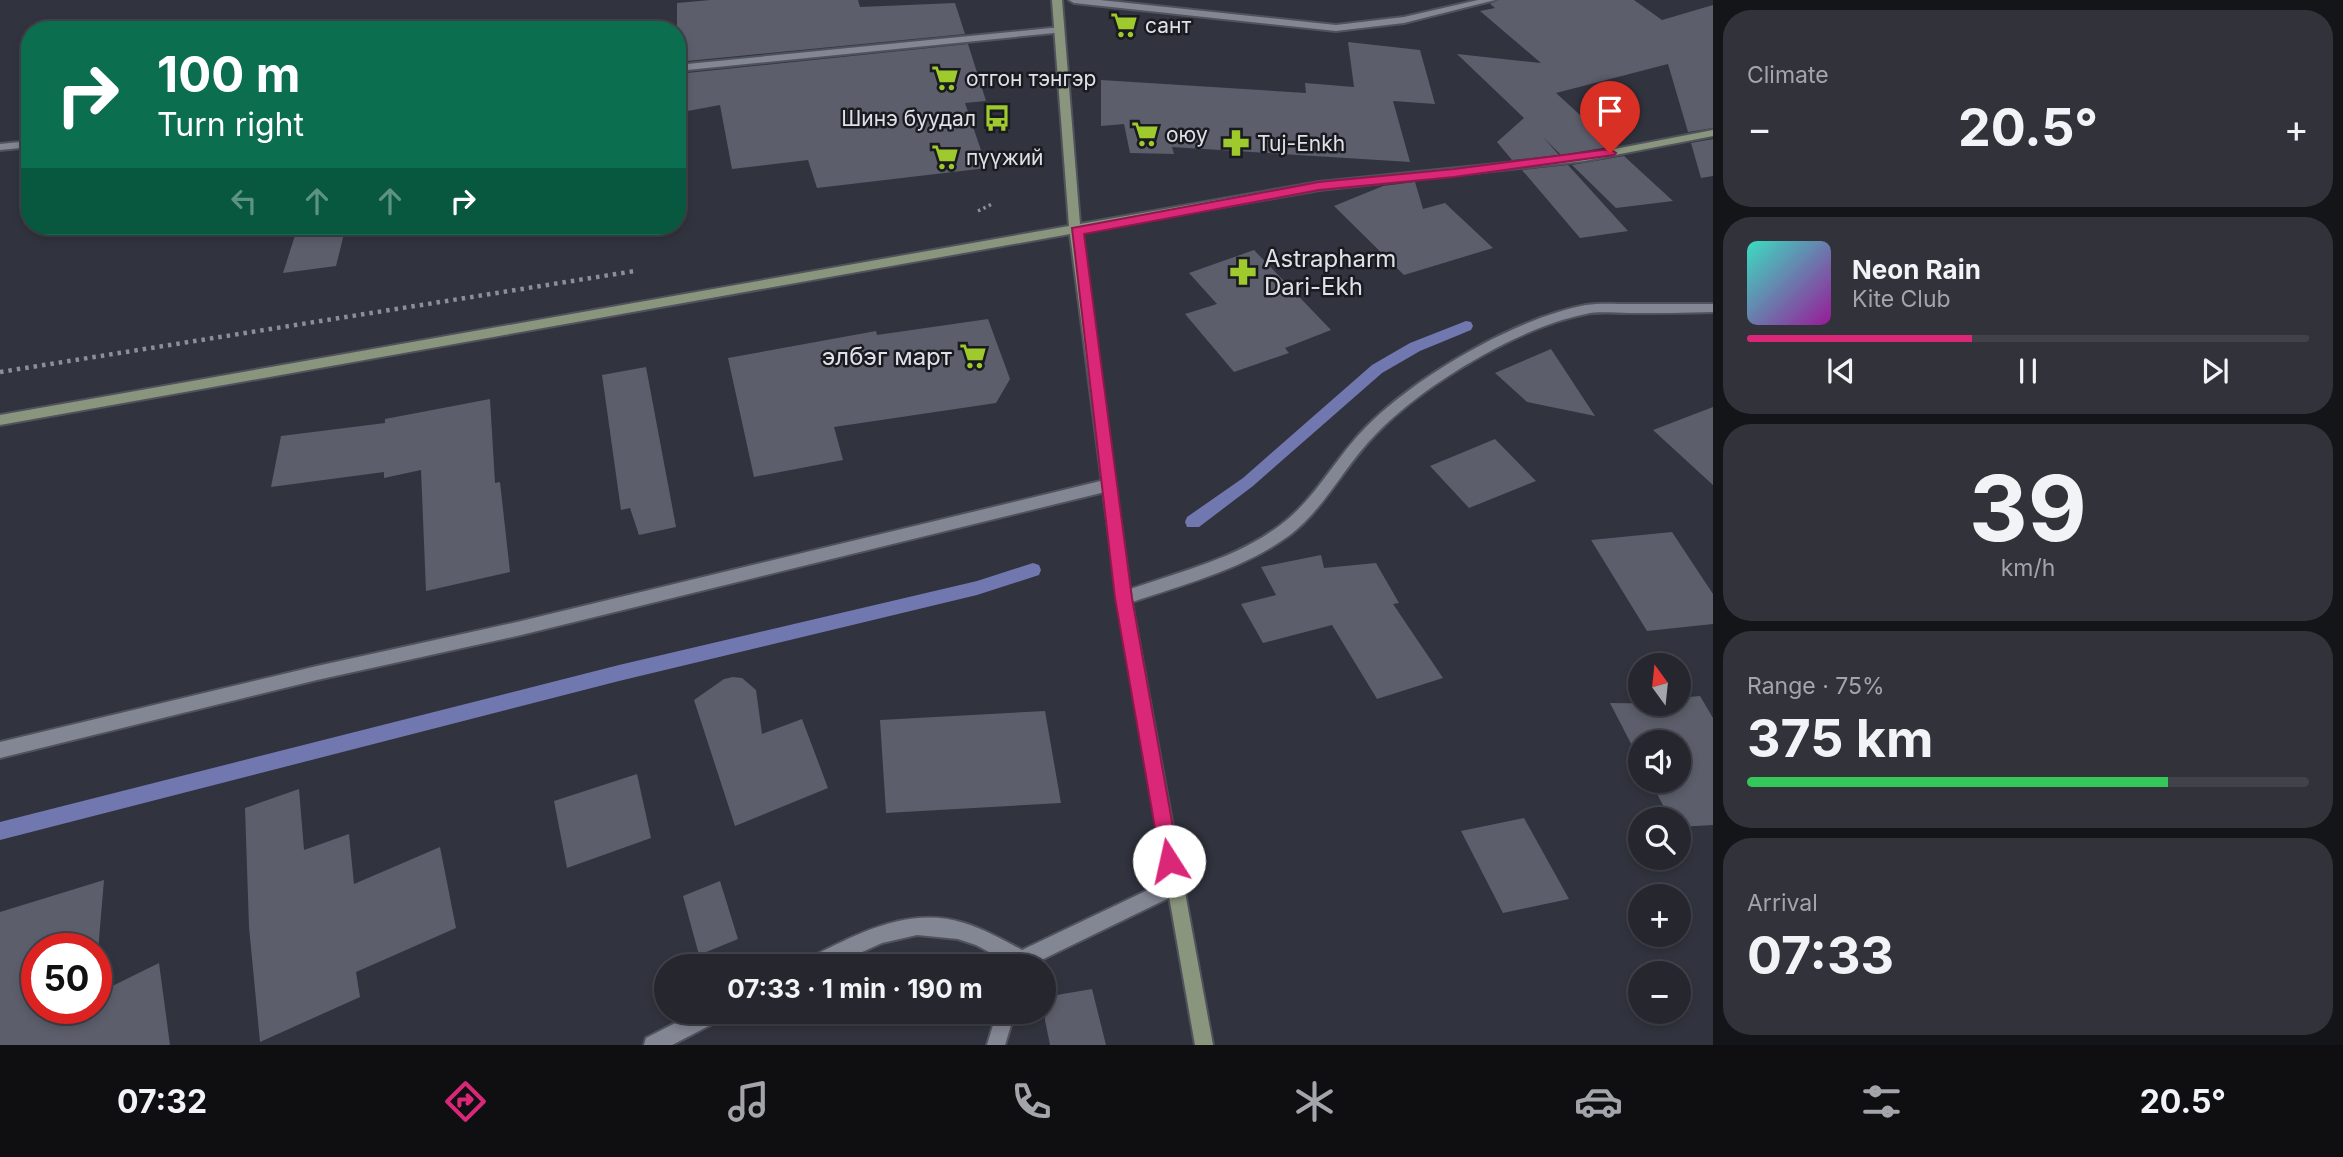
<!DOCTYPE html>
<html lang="en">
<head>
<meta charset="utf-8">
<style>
  body { margin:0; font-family:Inter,sans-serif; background:#31323a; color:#f1f3f6; height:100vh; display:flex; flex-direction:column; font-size:26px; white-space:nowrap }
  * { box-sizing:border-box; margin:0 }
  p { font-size:23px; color:#a3a5aa }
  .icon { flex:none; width:38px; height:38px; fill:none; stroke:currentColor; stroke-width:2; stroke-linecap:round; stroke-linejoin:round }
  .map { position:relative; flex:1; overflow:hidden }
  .panel { display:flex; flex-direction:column; gap:10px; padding:10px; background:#141519; width:630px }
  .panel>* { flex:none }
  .hud { position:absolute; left:21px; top:21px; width:665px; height:214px; border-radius:28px; box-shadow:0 4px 10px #0003,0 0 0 2px #42434a; background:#0b6e4f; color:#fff; overflow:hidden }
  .needle { width:46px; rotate:345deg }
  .tools { position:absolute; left:1628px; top:653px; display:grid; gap:14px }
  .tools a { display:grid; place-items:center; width:63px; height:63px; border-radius:50%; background:#25262e; box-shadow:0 4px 10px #0003,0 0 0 2px #42434a; font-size:35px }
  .speed { position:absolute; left:21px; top:933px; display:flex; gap:14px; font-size:35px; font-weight:700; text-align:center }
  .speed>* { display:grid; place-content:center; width:91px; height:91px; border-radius:50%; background:#25262e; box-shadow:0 4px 10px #0003,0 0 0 2px #42434a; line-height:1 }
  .speed .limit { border:10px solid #d22; background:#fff; color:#111 }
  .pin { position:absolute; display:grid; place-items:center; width:60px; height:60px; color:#fff; margin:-72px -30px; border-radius:50% 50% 50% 0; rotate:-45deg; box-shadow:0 0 7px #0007 }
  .pin .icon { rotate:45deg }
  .me { position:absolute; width:77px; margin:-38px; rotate:350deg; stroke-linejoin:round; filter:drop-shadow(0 0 5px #0008) }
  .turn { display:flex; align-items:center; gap:24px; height:147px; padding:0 21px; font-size:32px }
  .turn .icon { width:91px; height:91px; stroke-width:2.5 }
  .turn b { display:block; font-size:49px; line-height:60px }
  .lanes { display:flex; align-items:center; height:66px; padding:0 21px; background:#0003; justify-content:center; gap:35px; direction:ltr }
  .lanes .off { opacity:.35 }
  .big { font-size:52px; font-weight:700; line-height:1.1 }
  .panel .card { flex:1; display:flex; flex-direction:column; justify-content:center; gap:10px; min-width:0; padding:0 24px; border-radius:28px; background:#31323a }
  .panel .dial { align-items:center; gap:0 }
  .dial b { font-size:91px; line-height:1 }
  .song { display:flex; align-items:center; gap:21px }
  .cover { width:84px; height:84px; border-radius:10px; background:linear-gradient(135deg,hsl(170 70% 55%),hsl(300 70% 35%)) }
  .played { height:7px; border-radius:4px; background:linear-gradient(90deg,#db2777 40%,#42434a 40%) }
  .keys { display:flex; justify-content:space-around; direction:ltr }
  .heat { display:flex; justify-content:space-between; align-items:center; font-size:38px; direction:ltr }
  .charge { height:10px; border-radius:5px; background:linear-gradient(90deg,#34c759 75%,#42434a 0) }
  .trip { position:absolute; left:654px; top:954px; width:402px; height:70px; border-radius:35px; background:#25262e; box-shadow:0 4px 10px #0003,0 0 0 2px #42434a; font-weight:700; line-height:70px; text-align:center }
  .menu { display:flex; height:112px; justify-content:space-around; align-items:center; background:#0f0f12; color:#a3a5aa }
  .menu .icon { width:49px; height:49px }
  .menu .active { color:#db2777 }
  .menu b { font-size:32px; color:#f1f3f6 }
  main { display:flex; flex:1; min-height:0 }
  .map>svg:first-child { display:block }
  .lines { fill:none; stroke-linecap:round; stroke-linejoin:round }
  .stream { fill:#7178af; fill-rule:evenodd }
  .building { fill:#5c5e6b }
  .street-casing { stroke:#50525c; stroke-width:4 }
  .secondary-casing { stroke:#50525c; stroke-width:4 }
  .path-far1 { stroke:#8d8f98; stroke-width:3.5; stroke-dasharray:2.5 3.5; stroke-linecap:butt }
  .path { stroke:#8d8f98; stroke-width:4.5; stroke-dasharray:3.5 5; stroke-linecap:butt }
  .street { fill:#838693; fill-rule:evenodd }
  .secondary { fill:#89957d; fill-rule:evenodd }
  .route { fill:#db2777; stroke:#8e194d; stroke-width:2 }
  .labels { text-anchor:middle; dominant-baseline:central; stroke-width:5; stroke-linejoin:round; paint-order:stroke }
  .far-poi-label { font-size:21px; fill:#dfe1e8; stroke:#1a1b20; text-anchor:start }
  .poi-label { font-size:24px; fill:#dfe1e8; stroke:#1a1b20; text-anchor:start }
</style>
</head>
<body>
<main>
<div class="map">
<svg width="1713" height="1045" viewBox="0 0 1713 1045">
  <rect width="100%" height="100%" fill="#31333e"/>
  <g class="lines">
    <path class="stream" d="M1466 321 1471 322 1473 326 1471 330 1420 351 1382 373 1253 486 1199 527H1187L1185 522 1187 517 1243 478 1372 365 1410 343Z
      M1033 563 1039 565 1041 570 1039 575 977 595 619 681 0 840V822L619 665 977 581Z"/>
  </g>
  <path class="building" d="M710 0H858L860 7 955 3 965 34 677 62V3Z
    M1498 0H1634L1662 20 1713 5V128L1688 132 1668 64 1556 93 1614 146 1561 155 1543 137 1559 155 1512 160 1497 142 1524 118 1457 54 1541 63 1480 11 1495 8 1490 4Z
    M1348 42 1420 50 1435 104 1393 101 1410 162 1172 147 1174 154 1130 153 1124 124 1101 126V80L1306 93 1305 83 1354 87Z
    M968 44 986 101 965 103 987 168 817 188 808 160 732 169 720 105 677 113V74Z
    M1713 139V176L1701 178 1691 143Z
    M1624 156 1673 201 1616 208 1572 165Z
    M1568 165 1628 231 1580 238 1522 170Z
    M1415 182 1423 209 1445 203 1493 248 1404 275 1334 206 1383 186Z
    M298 226H346L336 266 283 273Z
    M1254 250 1331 330 1285 348 1289 353 1234 372 1185 314 1217 304 1189 273Z
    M988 319 1010 379 996 403 834 427 843 460 754 477 728 358 876 331 877 335Z
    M1551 349 1595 416 1527 402 1495 373Z
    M646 367 676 527 639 535 630 508 621 510 602 375Z
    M490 399 495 483 500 482 510 572 426 591 421 470 384 478V472L271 487 281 436 385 423V419Z
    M1713 407V485L1653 430Z
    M1495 439 1536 481 1469 508 1430 466Z
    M1672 532 1713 594V624L1647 631 1591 540Z
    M1321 555 1324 568 1376 563 1399 603 1393 604 1443 678 1377 699 1332 625 1263 643 1241 604 1276 595 1261 567Z
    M733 677 742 678 756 690 762 734 802 719 828 788 735 826 694 700 724 679Z
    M1700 696 1713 718V825L1678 827V819H1670L1650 780H1678V742H1640V761L1610 703 1678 704V698Z
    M1045 711 1061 803 886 813 880 720Z
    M637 774 651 838 567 868 554 801Z
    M299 789 304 850 349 834 354 884 440 847 456 928 356 972 360 997 260 1042 249 927 245 808Z
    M1524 818 1569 899 1503 913 1461 831Z
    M104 880 96 975V948H37V1008H96V994L159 963 170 1045H0V912Z
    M720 881 738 939 699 955 683 896Z
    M1092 989 1106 1045H1050L1045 1020V997Z"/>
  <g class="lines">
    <defs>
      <path id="street" d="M1069 0H1100L1336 25 1404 17 1478 0H1495L1404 23 1336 31 1074 3Z
        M1061 27 1064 28V32L677 71V65Z
        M30 141V147L0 150V144Z
        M1713 304V312C1685 313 1656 313 1628 313 1614 313 1599 311 1586 314 1519 327 1423 385 1376 434 1345 465 1325 508 1290 535 1241 571 1180 585 1124 605L1119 603 1117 598 1119 593C1173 573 1232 561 1279 526 1315 500 1335 458 1366 427 1416 376 1516 318 1586 305 1599 303 1615 304 1628 304 1657 304 1685 304 1713 304Z
        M1109 479 1114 481 1116 485 1114 489 1109 491 517 636 317 680 0 758V742L317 666 517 622Z
        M1173 878 1179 881 1182 887 1179 893 1029 966H1015L976 945 958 939 917 935 882 943 831 966H802L805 960C854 936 907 905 964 923 984 929 1003 940 1022 950Z
        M697 1012H724L722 1019 672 1045H644L646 1038Z
        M997 1012H1015L1005 1045H987Z"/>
      <path id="secondary" d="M1052 0H1062L1080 224 1319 182 1584 155 1713 130V136L1584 161 1319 190 1081 232 1131 598 1213 1045H1195L1117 598 1070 234 0 425V415L1069 226Z"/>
    </defs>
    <use href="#street" class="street-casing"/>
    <use href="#secondary" class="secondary-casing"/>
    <path class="path-far1" d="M978 211 992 204"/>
    <path class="path" d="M0 372 635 271"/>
    <use href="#street" class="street"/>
    <use href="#secondary" class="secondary"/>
  </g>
  <path class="route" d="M1610 149 1616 153 1614 155 1454 177 1319 190 1084 234 1132 598 1179 861 1176 868 1169 871 1162 868 1115 598 1072 228 1319 182 1454 169Z"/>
  <defs>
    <symbol id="supermarket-bare" viewBox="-9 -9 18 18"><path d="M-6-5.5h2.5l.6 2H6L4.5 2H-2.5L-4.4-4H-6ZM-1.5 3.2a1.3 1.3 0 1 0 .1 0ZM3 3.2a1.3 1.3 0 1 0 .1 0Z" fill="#9fca2d" stroke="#1a1b20" stroke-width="2.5" paint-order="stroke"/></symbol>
    <symbol id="bus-bare" viewBox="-9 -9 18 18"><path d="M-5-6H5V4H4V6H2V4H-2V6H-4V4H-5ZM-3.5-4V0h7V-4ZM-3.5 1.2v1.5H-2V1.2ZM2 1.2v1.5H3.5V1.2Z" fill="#9fca2d" stroke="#1a1b20" stroke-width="2.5" paint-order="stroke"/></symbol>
    <symbol id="pharmacy-bare" viewBox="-9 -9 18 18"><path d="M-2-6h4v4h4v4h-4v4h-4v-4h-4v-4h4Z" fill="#9fca2d" stroke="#1a1b20" stroke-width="2.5" paint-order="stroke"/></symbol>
  </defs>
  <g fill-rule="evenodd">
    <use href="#supermarket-bare" x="1105" y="6" width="38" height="38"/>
    <use href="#supermarket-bare" x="926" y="59" width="38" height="38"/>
    <use href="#bus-bare" x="978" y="99" width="38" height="38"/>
    <use href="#supermarket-bare" x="1126" y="115" width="38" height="38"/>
    <use href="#pharmacy-bare" x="1217" y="124" width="38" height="38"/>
    <use href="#supermarket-bare" x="926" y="138" width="38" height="38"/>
    <use href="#pharmacy-bare" x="1224" y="253" width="38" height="38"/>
    <use href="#supermarket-bare" x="954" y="337" width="38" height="38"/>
  </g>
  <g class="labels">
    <g class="far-poi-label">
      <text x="1145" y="25">сант</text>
      <text x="966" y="78">отгон тэнгэр</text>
      <text x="976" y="118" text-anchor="end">Шинэ буудал</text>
      <text x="1166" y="134">оюу</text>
      <text x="1257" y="143">Tuj-Enkh</text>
      <text x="966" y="157">пүүжий</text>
    </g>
    <g class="poi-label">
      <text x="1264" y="258">Astrapharm<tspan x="1264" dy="28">Dari-Ekh</tspan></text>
      <text x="952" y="356" text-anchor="end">элбэг март</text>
    </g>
  </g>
</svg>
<div class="tools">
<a><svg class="needle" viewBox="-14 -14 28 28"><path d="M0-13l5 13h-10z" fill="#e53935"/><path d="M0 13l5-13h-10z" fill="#a3a5aa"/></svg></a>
<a><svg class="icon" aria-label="sound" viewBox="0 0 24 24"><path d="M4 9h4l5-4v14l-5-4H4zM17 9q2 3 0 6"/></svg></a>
<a><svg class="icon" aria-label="search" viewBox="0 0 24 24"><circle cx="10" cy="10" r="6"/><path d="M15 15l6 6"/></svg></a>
<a>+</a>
<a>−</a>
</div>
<div class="speed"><div class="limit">50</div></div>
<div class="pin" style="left:1610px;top:153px;background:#d93025"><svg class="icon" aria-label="arrive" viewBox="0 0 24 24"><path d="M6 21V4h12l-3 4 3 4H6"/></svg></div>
<svg class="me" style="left:1169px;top:861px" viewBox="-20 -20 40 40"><circle r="19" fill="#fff"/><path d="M0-13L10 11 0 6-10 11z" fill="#db2777"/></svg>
<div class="trip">07:33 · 1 min · 190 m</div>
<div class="hud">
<div class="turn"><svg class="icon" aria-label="right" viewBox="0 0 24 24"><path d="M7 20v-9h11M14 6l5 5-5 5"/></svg><div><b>100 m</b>Turn right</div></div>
<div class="lanes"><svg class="icon off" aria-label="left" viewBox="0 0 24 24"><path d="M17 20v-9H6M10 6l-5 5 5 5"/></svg><svg class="icon off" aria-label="ahead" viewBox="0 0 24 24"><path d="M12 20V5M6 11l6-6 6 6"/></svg><svg class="icon off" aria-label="ahead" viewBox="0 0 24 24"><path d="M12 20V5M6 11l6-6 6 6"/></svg><svg class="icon" aria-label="right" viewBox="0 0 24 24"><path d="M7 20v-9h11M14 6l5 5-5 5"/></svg></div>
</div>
</div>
<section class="panel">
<div class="card"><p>Climate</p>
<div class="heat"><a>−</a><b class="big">20.5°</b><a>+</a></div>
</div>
<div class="card">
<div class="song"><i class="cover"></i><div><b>Neon Rain</b><p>Kite Club</p></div></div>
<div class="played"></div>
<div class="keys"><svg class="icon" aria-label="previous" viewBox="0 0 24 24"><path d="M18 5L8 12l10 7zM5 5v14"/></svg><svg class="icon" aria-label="pause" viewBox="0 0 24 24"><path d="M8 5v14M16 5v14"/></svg><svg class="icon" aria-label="next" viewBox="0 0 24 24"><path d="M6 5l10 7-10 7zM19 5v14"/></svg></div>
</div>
<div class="card dial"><b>39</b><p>km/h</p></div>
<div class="card"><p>Range · 75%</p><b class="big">375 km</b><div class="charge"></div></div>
<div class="card"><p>Arrival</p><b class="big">07:33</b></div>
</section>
</main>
<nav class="menu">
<b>07:32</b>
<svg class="icon active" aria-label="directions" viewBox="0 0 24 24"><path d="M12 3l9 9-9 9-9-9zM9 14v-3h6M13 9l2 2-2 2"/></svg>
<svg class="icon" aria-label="music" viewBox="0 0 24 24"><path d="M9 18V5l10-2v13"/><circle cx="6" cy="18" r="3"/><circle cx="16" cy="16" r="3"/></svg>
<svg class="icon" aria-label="phone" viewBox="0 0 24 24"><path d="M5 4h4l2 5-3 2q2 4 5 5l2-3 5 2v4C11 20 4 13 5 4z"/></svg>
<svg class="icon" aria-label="climate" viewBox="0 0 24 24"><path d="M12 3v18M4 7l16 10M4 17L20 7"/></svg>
<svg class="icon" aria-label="car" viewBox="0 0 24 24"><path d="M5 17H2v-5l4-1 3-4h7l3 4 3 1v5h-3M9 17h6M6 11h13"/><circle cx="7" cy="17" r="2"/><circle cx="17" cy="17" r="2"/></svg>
<svg class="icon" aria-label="filters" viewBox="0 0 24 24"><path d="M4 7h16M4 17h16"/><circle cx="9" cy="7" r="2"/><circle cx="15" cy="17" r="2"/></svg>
<b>20.5°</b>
</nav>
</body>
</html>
